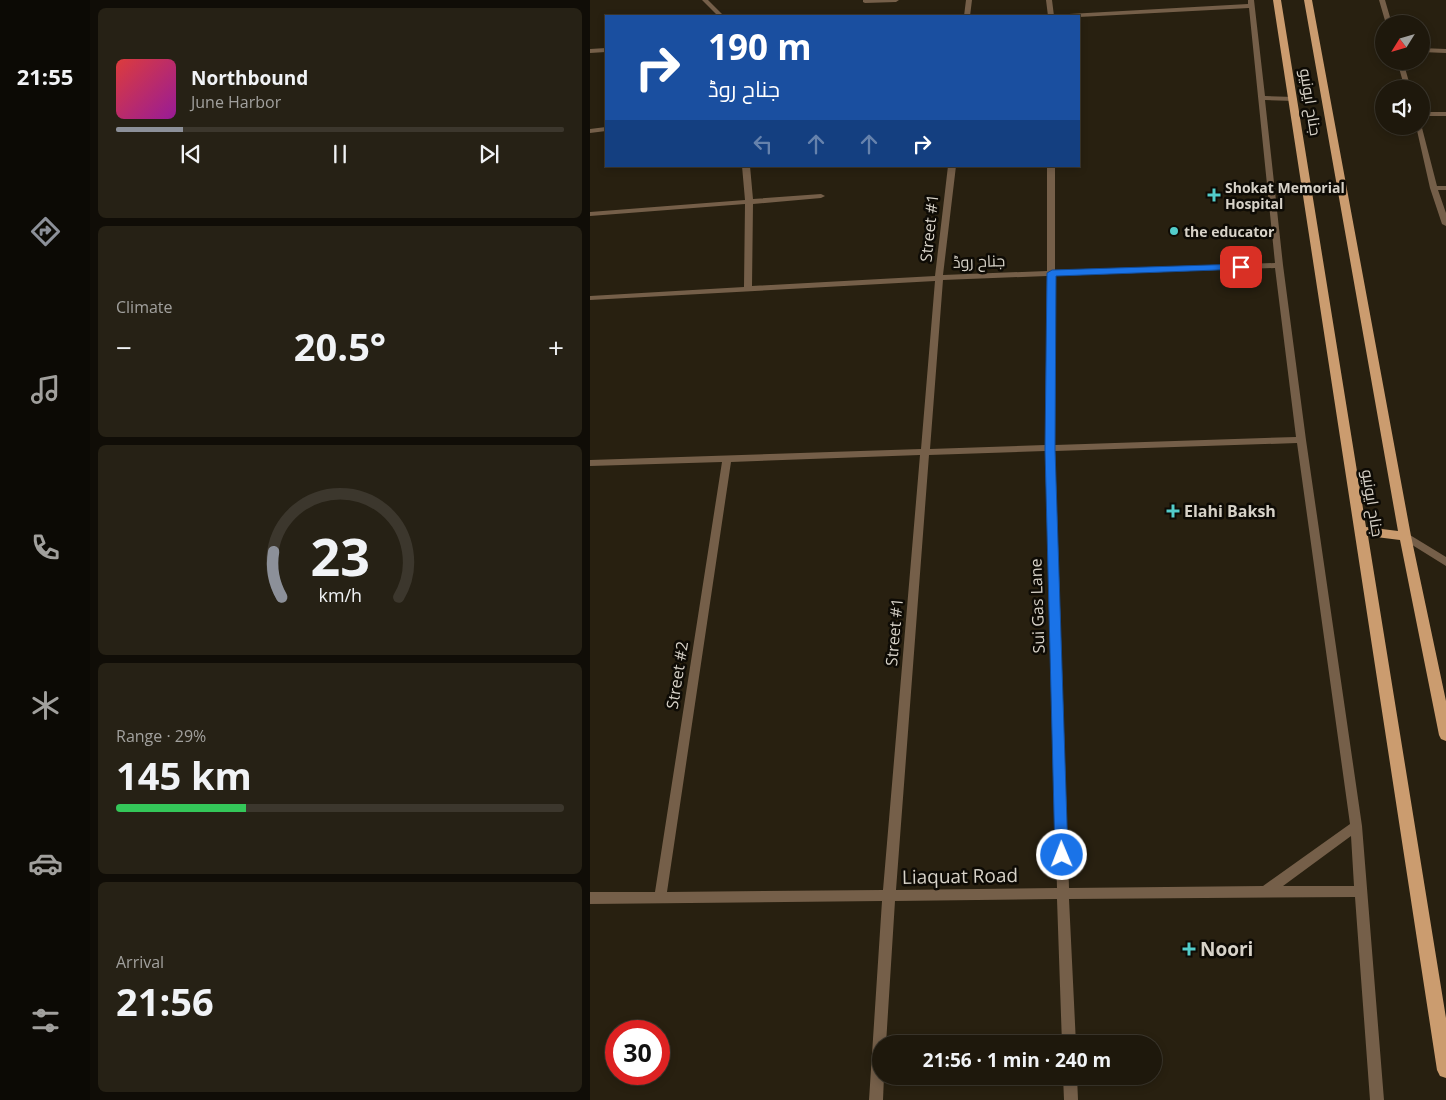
<!DOCTYPE html>
<html lang="en">
<head>
<meta charset="utf-8">
<style>
  body { margin:0; font-family:"Open Sans",Cairo,sans-serif; background:#262115; color:#f1f3f6; height:100vh; display:flex; flex-direction:column; font-size:19px; white-space:nowrap }
  * { box-sizing:border-box; margin:0 }
  p { font-size:16px; color:#a1a09d }
  .icon { flex:none; width:28px; height:28px; fill:none; stroke:currentColor; stroke-width:2; stroke-linecap:round; stroke-linejoin:round }
  .map { position:relative; flex:1; overflow:hidden }
  .panel { display:flex; flex-direction:column; gap:8px; padding:8px; background:#100d07; width:500px }
  .panel>* { flex:none }
  .hud { position:absolute; left:15px; top:15px; width:475px; height:152px; border-radius:0px; box-shadow:0 2px 8px #0003,0 0 0 1px #3c372d; background:#1a4fa0; color:#fff; overflow:hidden }
  .needle { width:32px; rotate:233deg }
  .controls { position:absolute; left:785px; top:15px; display:grid; gap:10px }
  .controls a { display:grid; place-items:center; width:55px; height:55px; border-radius:50%; background:#1e180c; box-shadow:0 2px 8px #0003,0 0 0 1px #3c372d; font-size:25px }
  .speed { position:absolute; left:15px; top:1020px; display:flex; gap:10px; font-size:25px; font-weight:700; text-align:center }
  .speed>* { display:grid; place-content:center; width:65px; height:65px; border-radius:50%; background:#1e180c; box-shadow:0 2px 8px #0003,0 0 0 1px #3c372d; line-height:1 }
  .speed .limit { border:8px solid #d22; background:#fff; color:#111 }
  .pin { position:absolute; display:grid; place-items:center; width:42px; height:42px; color:#fff; margin:-21px; border-radius:10px; box-shadow:0 2px 8px #0006 }
  .me { position:absolute; width:55px; margin:-28px; rotate:359deg; stroke-linejoin:round; filter:drop-shadow(0 0 4px #0008) }
  .turn { display:flex; align-items:center; gap:18px; height:105px; padding:0 20px; font-size:22px }
  .turn .icon { width:65px; height:65px; stroke-width:2.5 }
  .turn b { display:block; font-size:35px; line-height:42px }
  .lanes { display:flex; align-items:center; height:48px; padding:0 20px; background:#0003; justify-content:center; gap:25px; direction:ltr }
  .lanes .off { opacity:.35 }
  .big { font-size:38px; font-weight:700; line-height:1.1 }
  .panel .widget { flex:1; display:flex; flex-direction:column; justify-content:center; gap:8px; min-width:0; padding:0 18px; border-radius:8px; background:#262115 }
  .panel .dial { align-items:center; gap:0 }
  .dial svg { height:130px; overflow:visible; fill:none; stroke:#3c372d; stroke-width:7; stroke-linecap:round; text-anchor:middle }
  .dial text { fill:#f1f3f6; stroke:none }
  .song { display:flex; align-items:center; gap:15px }
  .cover { width:60px; height:60px; border-radius:8px; background:linear-gradient(135deg,hsl(0 70% 55%),hsl(300 70% 35%)) }
  .played { height:5px; border-radius:2px; background:linear-gradient(90deg,#8c9099 15%,#3c372d 15%) }
  .keys { display:flex; justify-content:space-around; direction:ltr }
  .heat { display:flex; justify-content:space-between; align-items:center; font-size:28px; direction:ltr }
  .charge { height:8px; border-radius:4px; background:linear-gradient(90deg,#34c759 29%,#3c372d 0) }
  .trip { position:absolute; left:282px; top:1035px; width:290px; height:50px; border-radius:25px; background:#1e180c; box-shadow:0 2px 8px #0003,0 0 0 1px #3c372d; font-weight:700; line-height:50px; text-align:center }
  main { display:flex; flex:1; min-height:0 }
  .tab-bar { display:flex; flex-direction:column; width:90px; justify-content:space-around; align-items:center; background:#0c0a05; color:#a1a09d }
  .tab-bar .icon { width:35px; height:35px }
  .tab-bar .selected { color:#8c9099 }
  .tab-bar b { font-size:22px; color:#f1f3f6 }
  .map>svg:first-child { display:block }
  .lines { fill:none; stroke-linecap:round; stroke-linejoin:round }
  .street { fill:#755f49; fill-rule:evenodd }
  .primary { fill:#cb9c6f; fill-rule:evenodd }
  .route { fill:#1a73e8; stroke:#114b97 }
  .poi-dot { fill:#53cdcb; stroke:#0e0b05; stroke-width:2 }
  .labels { text-anchor:middle; dominant-baseline:central; stroke-width:5; stroke-linejoin:round; paint-order:stroke }
  .far-poi-label { font-size:14px; font-weight:bold; fill:#d7d2c8; stroke:#0e0b05; text-anchor:start }
  .street-label { font-size:16px; fill:#d7d2c8; stroke:#0e0b05 }
  .poi-label { font-size:16px; font-weight:bold; fill:#d7d2c8; stroke:#0e0b05; text-anchor:start }
  .near-street-label { font-size:19px; fill:#d7d2c8; stroke:#0e0b05 }
  .near-poi-label { font-size:19px; font-weight:bold; fill:#d7d2c8; stroke:#0e0b05; text-anchor:start }
</style>
</head>
<body>
<main>
<nav class="tab-bar">
<b>21:55</b>
<svg class="icon selected" aria-label="directions" viewBox="0 0 24 24"><path d="M12 3l9 9-9 9-9-9zM9 14v-3h6M13 9l2 2-2 2"/></svg>
<svg class="icon" aria-label="music" viewBox="0 0 24 24"><path d="M9 18V5l10-2v13"/><circle cx="6" cy="18" r="3"/><circle cx="16" cy="16" r="3"/></svg>
<svg class="icon" aria-label="phone" viewBox="0 0 24 24"><path d="M5 4h4l2 5-3 2q2 4 5 5l2-3 5 2v4C11 20 4 13 5 4z"/></svg>
<svg class="icon" aria-label="climate" viewBox="0 0 24 24"><path d="M12 3v18M4 7l16 10M4 17L20 7"/></svg>
<svg class="icon" aria-label="car" viewBox="0 0 24 24"><path d="M5 17H2v-5l4-1 3-4h7l3 4 3 1v5h-3M9 17h6M6 11h13"/><circle cx="7" cy="17" r="2"/><circle cx="17" cy="17" r="2"/></svg>
<svg class="icon" aria-label="filters" viewBox="0 0 24 24"><path d="M4 7h16M4 17h16"/><circle cx="9" cy="7" r="2"/><circle cx="15" cy="17" r="2"/></svg>
</nav>
<section class="panel">
<div class="widget">
<div class="song"><i class="cover"></i><div><b>Northbound</b><p>June Harbor</p></div></div>
<div class="played"></div>
<div class="keys"><svg class="icon" aria-label="previous" viewBox="0 0 24 24"><path d="M18 5L8 12l10 7zM5 5v14"/></svg><svg class="icon" aria-label="pause" viewBox="0 0 24 24"><path d="M8 5v14M16 5v14"/></svg><svg class="icon" aria-label="next" viewBox="0 0 24 24"><path d="M6 5l10 7-10 7zM19 5v14"/></svg></div>
</div>
<div class="widget"><p>Climate</p>
<div class="heat"><a>−</a><b class="big">20.5°</b><a>+</a></div>
</div>
<div class="widget dial"><svg viewBox="0 0 100 80">
<path d="M14 69A42 42 0 1 1 86 69"/>
<path d="M14 69A42 42 0 0 1 9 41" stroke="#8c9099"/>
<text x="50" y="56" font-size="32" font-weight="700">23</text>
<text x="50" y="72" font-size="11">km/h</text>
</svg></div>
<div class="widget"><p>Range · 29%</p><b class="big">145 km</b><div class="charge"></div></div>
<div class="widget"><p>Arrival</p><b class="big">21:56</b></div>
</section>
<div class="map">
<svg width="856" height="1100" viewBox="0 0 856 1100">
  <rect width="100%" height="100%" fill="#282010"/>
  <g class="lines">
    <path class="street" d="M112 0H118L134 16H128Z
      M273 0H309L306 2 275 3 273 2Z
      M376 0H382L380 16H374Z
      M456 0H462L464 16H458Z
      M658 0H664L675 96 704 97 707 99 704 101 675 100 693 265 716 440 772 826 794 1100H780L765 897 479 899 486 1044H472L467 899 305 901 296 1044H291V1076H294L293 1100H279L292 901 0 904V892H65L132 462 0 466V460L331 449 345 281 0 300V296L154 287 155 204 0 216V212L155 200 152 166H160L163 199 231 194 235 196 231 198 163 204 162 286 345 276 358 166H366L353 275 457 271V166H465V271L685 263 659 8 489 17 476 16 479 14 658 4ZM685 268 706 437 465 445V276ZM457 276 455 445 340 449 353 280ZM707 443 760 824 673 886 479 888 465 451ZM455 451 467 888 306 890 339 455ZM330 455 293 890 77 892 141 462ZM761 836 764 886H693Z
      M789 0H795L802 24H796Z
      M16 48V52L0 53V49Z
      M831 48 856 49V53L831 52Z
      M807 61H813L821 89H815Z
      M831 112H856V116H831Z
      M831 124 847 186H856V190H848L856 213V226L852 224 840 188 826 126H831Z
      M16 127V131L0 133V129Z
      M815 532 856 557V566L811 538 810 536Z
      M473 1076H487L488 1100H474Z"/>
    <path class="primary" d="M683 0H691L776 527 808 531 714 0H722L821 536 856 701V741L851 739 849 735 810 540 778 536 856 1018V1078L850 1076 847 1070Z"/>
  </g>
  <path class="route" d="M651 264 654 265V269L466 276 465 449 478 855 476 860 472 861 467 860 465 855 455 449 457 273 462 270Z"/>
  <g class="poi-dot">
    <path d="M621.5 187.5h5v5h5v5h-5v5h-5v-5h-5v-5h5z"/>
    <circle cx="584" cy="231" r="5"/>
    <path d="M580.5 503.5h5v5h5v5h-5v5h-5v-5h-5v-5h5z"/>
    <path d="M596.5 941.5h5v5h5v5h-5v5h-5v-5h-5v-5h5z"/>
  </g>
  <g class="labels">
    <g class="far-poi-label">
      <text x="635" y="187">Shokat Memorial<tspan x="635" dy="16">Hospital</tspan></text>
      <text x="594" y="231">the educator</text>
    </g>
    <g class="street-label">
      <text transform="translate(721 102) rotate(81)">جناح ایونیو</text>
      <text transform="translate(339 228) rotate(-84)">Street #1</text>
      <text transform="translate(389 261) rotate(-2)">جناح روڈ</text>
      <text transform="translate(783 503) rotate(81)">جناح ایونیو</text>
      <text transform="translate(447 606) rotate(-92)">Sui Gas Lane</text>
      <text transform="translate(304 632) rotate(-85)">Street #1</text>
      <text transform="translate(87 675) rotate(-81)">Street #2</text>
    </g>
    <g class="poi-label">
      <text x="594" y="511">Elahi Baksh</text>
    </g>
    <g class="near-street-label">
      <text transform="translate(370 876) rotate(-1)">Liaquat Road</text>
    </g>
    <g class="near-poi-label">
      <text x="610" y="949">Noori</text>
    </g>
  </g>
</svg>
<div class="controls">
<a><svg class="needle" viewBox="-14 -14 28 28"><path d="M0-13l5 13h-10z" fill="#e53935"/><path d="M0 13l5-13h-10z" fill="#a1a09d"/></svg></a>
<a><svg class="icon" aria-label="sound" viewBox="0 0 24 24"><path d="M4 9h4l5-4v14l-5-4H4zM17 9q2 3 0 6"/></svg></a>
</div>
<div class="speed"><div class="limit">30</div></div>
<div class="pin" style="left:651px;top:267px;background:#d93025"><svg class="icon" aria-label="arrive" viewBox="0 0 24 24"><path d="M6 21V4h12l-3 4 3 4H6"/></svg></div>
<svg class="me" style="left:472px;top:855px" viewBox="-20 -20 40 40"><circle r="17" fill="#1a73e8" stroke="#fff" stroke-width="3"/><path d="M0-11L8 9 0 5-8 9z" fill="#fff"/></svg>
<div class="trip">21:56 · 1 min · 240 m</div>
<div class="hud">
<div class="turn"><svg class="icon" aria-label="right" viewBox="0 0 24 24"><path d="M7 20v-9h11M14 6l5 5-5 5"/></svg><div><b>190 m</b>جناح روڈ</div></div>
<div class="lanes"><svg class="icon off" aria-label="left" viewBox="0 0 24 24"><path d="M17 20v-9H6M10 6l-5 5 5 5"/></svg><svg class="icon off" aria-label="ahead" viewBox="0 0 24 24"><path d="M12 20V5M6 11l6-6 6 6"/></svg><svg class="icon off" aria-label="ahead" viewBox="0 0 24 24"><path d="M12 20V5M6 11l6-6 6 6"/></svg><svg class="icon" aria-label="right" viewBox="0 0 24 24"><path d="M7 20v-9h11M14 6l5 5-5 5"/></svg></div>
</div>
</div>
</main>
</body>
</html>
